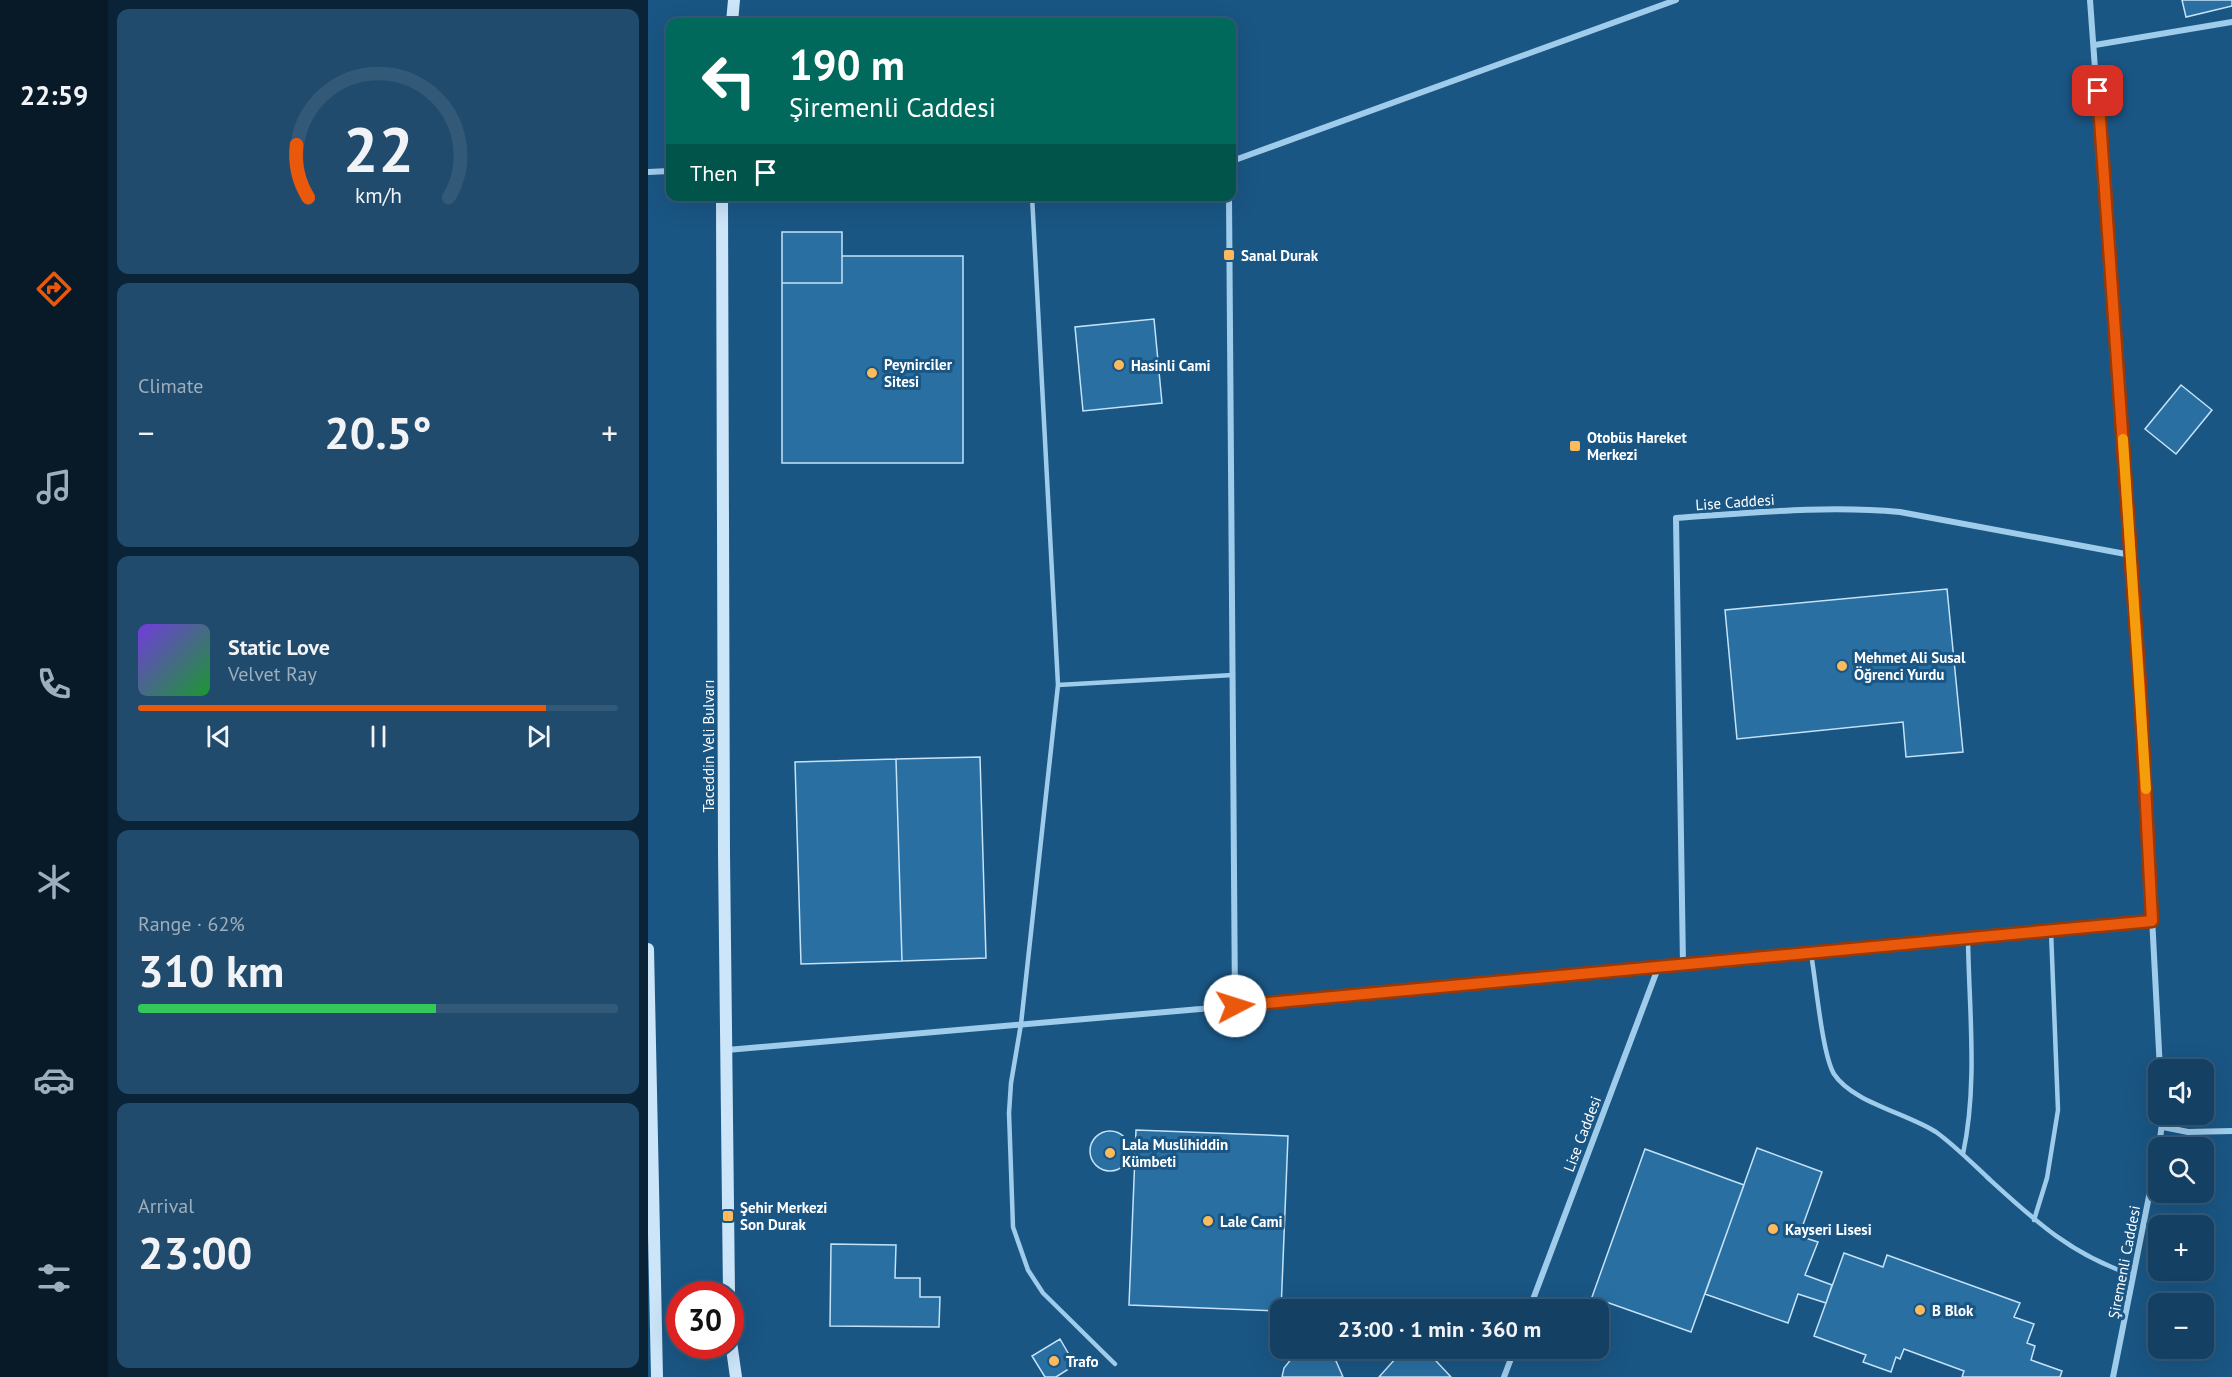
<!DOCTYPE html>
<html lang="en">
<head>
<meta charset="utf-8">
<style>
  body { margin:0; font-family:"PT Sans",sans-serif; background:#214b6c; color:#f1f3f6; height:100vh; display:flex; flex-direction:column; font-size:22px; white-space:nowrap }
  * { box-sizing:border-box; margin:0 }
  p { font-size:20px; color:#9dafbe }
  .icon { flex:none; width:33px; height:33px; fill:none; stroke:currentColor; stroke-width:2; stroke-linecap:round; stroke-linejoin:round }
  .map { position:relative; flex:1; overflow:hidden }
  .side { display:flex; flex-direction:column; gap:9px; padding:9px; background:#0b2336; width:540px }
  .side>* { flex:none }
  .guide { position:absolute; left:18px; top:18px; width:570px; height:183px; border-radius:12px; box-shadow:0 6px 24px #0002,0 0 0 2px #335978; background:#00695c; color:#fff; overflow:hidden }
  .controls { position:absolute; left:1500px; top:1059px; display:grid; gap:12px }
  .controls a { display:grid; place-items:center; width:66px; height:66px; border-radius:12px; background:#144063; box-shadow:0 6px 24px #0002,0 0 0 2px #335978; font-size:30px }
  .speed { position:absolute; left:18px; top:1281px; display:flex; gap:12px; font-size:30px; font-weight:700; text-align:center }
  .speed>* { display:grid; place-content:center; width:78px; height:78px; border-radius:50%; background:#144063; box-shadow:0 6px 24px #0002,0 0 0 2px #335978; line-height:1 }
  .speed .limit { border:9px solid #d22; background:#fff; color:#111 }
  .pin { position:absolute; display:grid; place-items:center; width:51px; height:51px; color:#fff; margin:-26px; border-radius:12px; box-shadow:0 3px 9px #0006 }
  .me { position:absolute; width:66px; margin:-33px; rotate:85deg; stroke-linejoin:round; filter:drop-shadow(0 0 4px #0008) }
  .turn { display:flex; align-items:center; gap:21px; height:126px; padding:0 24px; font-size:27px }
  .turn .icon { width:78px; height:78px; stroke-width:2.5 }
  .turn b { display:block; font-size:42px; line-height:51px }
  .then { display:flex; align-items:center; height:57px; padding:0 24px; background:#0003; gap:12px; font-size:22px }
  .big { font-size:45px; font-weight:800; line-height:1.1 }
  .side .widget { flex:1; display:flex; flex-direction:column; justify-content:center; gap:9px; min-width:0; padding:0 21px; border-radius:12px; background:#214b6c }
  .side .dial { align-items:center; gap:0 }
  .dial svg { height:156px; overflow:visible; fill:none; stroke:#335978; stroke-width:7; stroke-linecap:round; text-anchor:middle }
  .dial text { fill:#f1f3f6; stroke:none }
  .song { display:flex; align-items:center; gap:18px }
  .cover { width:72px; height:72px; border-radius:9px; background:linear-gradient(135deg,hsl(260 70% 55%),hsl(130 70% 35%)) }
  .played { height:6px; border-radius:3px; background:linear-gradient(90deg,#ea580c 85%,#335978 85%) }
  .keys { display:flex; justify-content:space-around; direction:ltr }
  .heat { display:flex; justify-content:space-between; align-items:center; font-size:33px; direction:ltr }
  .charge { height:9px; border-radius:4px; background:linear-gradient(90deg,#34c759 62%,#335978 0) }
  .trip { position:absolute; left:622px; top:1299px; width:339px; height:60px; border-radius:12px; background:#144063; box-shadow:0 6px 24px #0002,0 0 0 2px #335978; font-weight:800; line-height:60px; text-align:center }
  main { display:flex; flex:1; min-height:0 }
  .tab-bar { display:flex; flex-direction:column; width:108px; justify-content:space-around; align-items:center; background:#081a28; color:#9dafbe }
  .tab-bar .icon { width:42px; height:42px }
  .tab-bar .selected { color:#ea580c }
  .tab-bar b { font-size:27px; color:#f1f3f6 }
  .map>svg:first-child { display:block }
  .building { fill:#296fa2; stroke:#c5e3f8; stroke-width:1.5 }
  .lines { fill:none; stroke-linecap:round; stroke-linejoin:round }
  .lane { stroke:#a0cceb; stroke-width:4.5 }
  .street { stroke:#a0cceb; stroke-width:6 }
  .secondary { stroke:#cce5f8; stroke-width:12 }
  .route-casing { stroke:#983908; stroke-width:15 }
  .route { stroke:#ea580c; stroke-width:10 }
  .slow { stroke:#f59e0b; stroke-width:10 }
  .poi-dot { fill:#fdba5c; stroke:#1a5684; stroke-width:2 }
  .labels { text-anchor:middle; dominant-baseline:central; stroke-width:6; stroke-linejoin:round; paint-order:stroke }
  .poi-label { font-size:15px; font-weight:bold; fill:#fff; stroke:#1a5684; text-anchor:start }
  .street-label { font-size:15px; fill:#fff; stroke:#1a5684 }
</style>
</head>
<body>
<main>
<nav class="tab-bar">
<b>22:59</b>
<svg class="icon selected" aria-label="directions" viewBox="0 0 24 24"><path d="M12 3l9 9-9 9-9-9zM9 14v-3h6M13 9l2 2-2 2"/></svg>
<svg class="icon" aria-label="music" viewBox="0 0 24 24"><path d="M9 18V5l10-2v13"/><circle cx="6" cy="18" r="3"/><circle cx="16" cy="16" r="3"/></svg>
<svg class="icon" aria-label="phone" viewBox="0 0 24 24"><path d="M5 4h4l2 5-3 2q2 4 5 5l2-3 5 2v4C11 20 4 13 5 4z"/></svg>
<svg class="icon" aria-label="climate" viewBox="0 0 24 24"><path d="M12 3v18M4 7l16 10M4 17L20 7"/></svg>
<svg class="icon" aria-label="car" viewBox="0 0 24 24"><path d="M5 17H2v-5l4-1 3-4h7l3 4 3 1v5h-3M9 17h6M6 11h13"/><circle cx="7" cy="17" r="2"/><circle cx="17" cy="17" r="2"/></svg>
<svg class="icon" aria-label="filters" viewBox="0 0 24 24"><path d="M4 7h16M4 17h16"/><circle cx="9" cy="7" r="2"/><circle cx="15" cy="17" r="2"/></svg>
</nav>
<section class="side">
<div class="widget dial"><svg viewBox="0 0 100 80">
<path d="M14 69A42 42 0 1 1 86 69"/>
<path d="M14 69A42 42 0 0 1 8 42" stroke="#ea580c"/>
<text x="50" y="56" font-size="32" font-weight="700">22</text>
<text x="50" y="72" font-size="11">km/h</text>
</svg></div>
<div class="widget"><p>Climate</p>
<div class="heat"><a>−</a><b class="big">20.5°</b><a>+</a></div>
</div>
<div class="widget">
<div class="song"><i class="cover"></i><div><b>Static Love</b><p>Velvet Ray</p></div></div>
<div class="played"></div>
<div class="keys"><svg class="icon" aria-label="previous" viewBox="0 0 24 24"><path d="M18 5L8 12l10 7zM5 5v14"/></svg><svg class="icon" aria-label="pause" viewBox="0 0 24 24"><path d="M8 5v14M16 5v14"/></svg><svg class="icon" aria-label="next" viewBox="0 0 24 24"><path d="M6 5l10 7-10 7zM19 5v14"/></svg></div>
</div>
<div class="widget"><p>Range · 62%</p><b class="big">310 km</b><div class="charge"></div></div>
<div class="widget"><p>Arrival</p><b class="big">23:00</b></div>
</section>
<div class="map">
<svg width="1584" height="1377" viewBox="0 0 1584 1377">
  <rect width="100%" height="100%" fill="#1a5684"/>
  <path class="building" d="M1534 0H1584V6L1538 17Z
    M134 232H194V283H134Z
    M194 256H315V463H134V283H194Z
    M506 319 514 403 435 411 427 327Z
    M1533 385 1564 410 1528 454 1497 429Z
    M1299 589 1315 752 1258 757 1255 722 1089 739 1077 610Z
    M332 757 338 958 254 961 248 759Z
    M248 759 254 961 153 964 147 762Z
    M488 1130 640 1136 633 1311 481 1305Z
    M442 1151a20 20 0 1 1 40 0a20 20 0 1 1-40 0Z
    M1109 1148 1174 1172 1151 1236 1170 1242 1157 1275 1184 1285 1178 1303 1150 1294 1140 1323 1057 1294Z
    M997 1149 1096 1185 1043 1332 944 1297Z
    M183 1244 248 1245 247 1278H272V1297H292L291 1327 182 1326Z
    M1196 1253 1235 1267 1239 1255 1372 1303 1366 1317 1386 1324 1379 1343 1387 1346 1383 1360 1414 1371 1412 1377H1314L1316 1371 1256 1349 1252 1359 1248 1357 1243 1372 1215 1362 1218 1355 1166 1336Z
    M412 1339 427 1365 408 1377H397L384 1356Z
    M757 1348H776L803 1377H731Z
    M666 1350 678 1354 688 1361 695 1377H634L636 1368 644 1358 654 1353Z"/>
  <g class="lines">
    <path class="lane" d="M384 196 410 685 373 1024 363 1083 361 1113 365 1227 380 1270 395 1293 467 1364
      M410 685 585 675
      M1163 954C1168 981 1174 1054 1186 1074 1204 1102 1258 1113 1288 1132 1306 1145 1323 1162 1339 1177 1386 1220 1423 1255 1485 1275
      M1315 1154C1330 1084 1321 1010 1320 939
      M1386 1220 1399 1178 1410 1110 1403 931"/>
    <path class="street" d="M1442 0 1492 688 1512 1070
      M1447 45 1584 22
      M584 161 1028 0
      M0 172 22 171
      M581 196 587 1006
      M1035 965 1028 518C1103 513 1177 505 1252 512L1483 555
      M79 1050 587 1006 1504 921
      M1515 1127 1540 1132 1584 1131
      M1511 1148 1515 1114
      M881 1310 1010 968
      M856 1377 867 1348
      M1465 1377 1510 1151"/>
    <path class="secondary" d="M84 22 86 0
      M74 196 76 853 81 1294
      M0 949 9 1377
      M82 1335 88 1377"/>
  </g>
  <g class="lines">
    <defs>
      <path id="route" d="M587 1006 1504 921 1492 688 1450 91"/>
    </defs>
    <use href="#route" class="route-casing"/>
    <use href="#route" class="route"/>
    <path class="slow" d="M1475 439 1498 789"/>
  </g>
  <g class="poi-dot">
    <rect x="575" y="249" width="12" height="12" rx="3"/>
    <circle cx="471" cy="365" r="6"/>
    <circle cx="224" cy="373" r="6"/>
    <rect x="921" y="440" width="12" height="12" rx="3"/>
    <circle cx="1194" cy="666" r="6"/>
    <circle cx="462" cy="1153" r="6"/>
    <rect x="74" y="1210" width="12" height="12" rx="3"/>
    <circle cx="560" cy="1221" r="6"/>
    <circle cx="1125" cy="1229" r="6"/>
    <circle cx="1272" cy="1310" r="6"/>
    <circle cx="406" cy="1361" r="6"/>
  </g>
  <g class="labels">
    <g class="poi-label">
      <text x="593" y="255">Sanal Durak</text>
      <text x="236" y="364">Peynirciler<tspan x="236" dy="17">Sitesi</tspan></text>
      <text x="483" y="365">Hasinli Cami</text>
      <text x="939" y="437">Otobüs Hareket<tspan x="939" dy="17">Merkezi</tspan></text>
      <text x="1206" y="657">Mehmet Ali Susal<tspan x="1206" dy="17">Öğrenci Yurdu</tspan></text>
      <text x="474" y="1144">Lala Muslihiddin<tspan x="474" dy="17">Kümbeti</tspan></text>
      <text x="92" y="1207">Şehir Merkezi<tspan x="92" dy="17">Son Durak</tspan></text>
      <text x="572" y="1221">Lale Cami</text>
      <text x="1137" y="1229">Kayseri Lisesi</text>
      <text x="1284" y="1310">B Blok</text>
      <text x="418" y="1361">Trafo</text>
    </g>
    <g class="street-label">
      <text transform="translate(1087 502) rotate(-4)">Lise Caddesi</text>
      <text transform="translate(60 746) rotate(-90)">Taceddin Veli Bulvarı</text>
      <text transform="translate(934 1134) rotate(-69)">Lise Caddesi</text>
      <text transform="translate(1476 1262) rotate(-79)">Şiremenli Caddesi</text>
    </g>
  </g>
</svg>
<div class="controls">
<a><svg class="icon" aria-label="sound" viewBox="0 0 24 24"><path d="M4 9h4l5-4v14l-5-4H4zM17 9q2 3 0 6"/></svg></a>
<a><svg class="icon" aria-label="search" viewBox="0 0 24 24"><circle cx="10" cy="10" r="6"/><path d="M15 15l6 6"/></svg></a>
<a>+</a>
<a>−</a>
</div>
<div class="speed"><div class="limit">30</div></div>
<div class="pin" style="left:1450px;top:91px;background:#d93025"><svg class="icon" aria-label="arrive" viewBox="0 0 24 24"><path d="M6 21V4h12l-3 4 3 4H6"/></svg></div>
<svg class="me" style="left:587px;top:1006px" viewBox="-20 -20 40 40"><circle r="19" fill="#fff"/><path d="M0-13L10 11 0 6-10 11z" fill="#ea580c"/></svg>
<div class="trip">23:00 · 1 min · 360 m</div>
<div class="guide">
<div class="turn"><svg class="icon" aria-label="left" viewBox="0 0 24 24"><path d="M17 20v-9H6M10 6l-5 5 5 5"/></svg><div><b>190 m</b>Şiremenli Caddesi</div></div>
<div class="then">Then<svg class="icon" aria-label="arrive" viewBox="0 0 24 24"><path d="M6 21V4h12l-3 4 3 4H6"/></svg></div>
</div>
</div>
</main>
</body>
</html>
